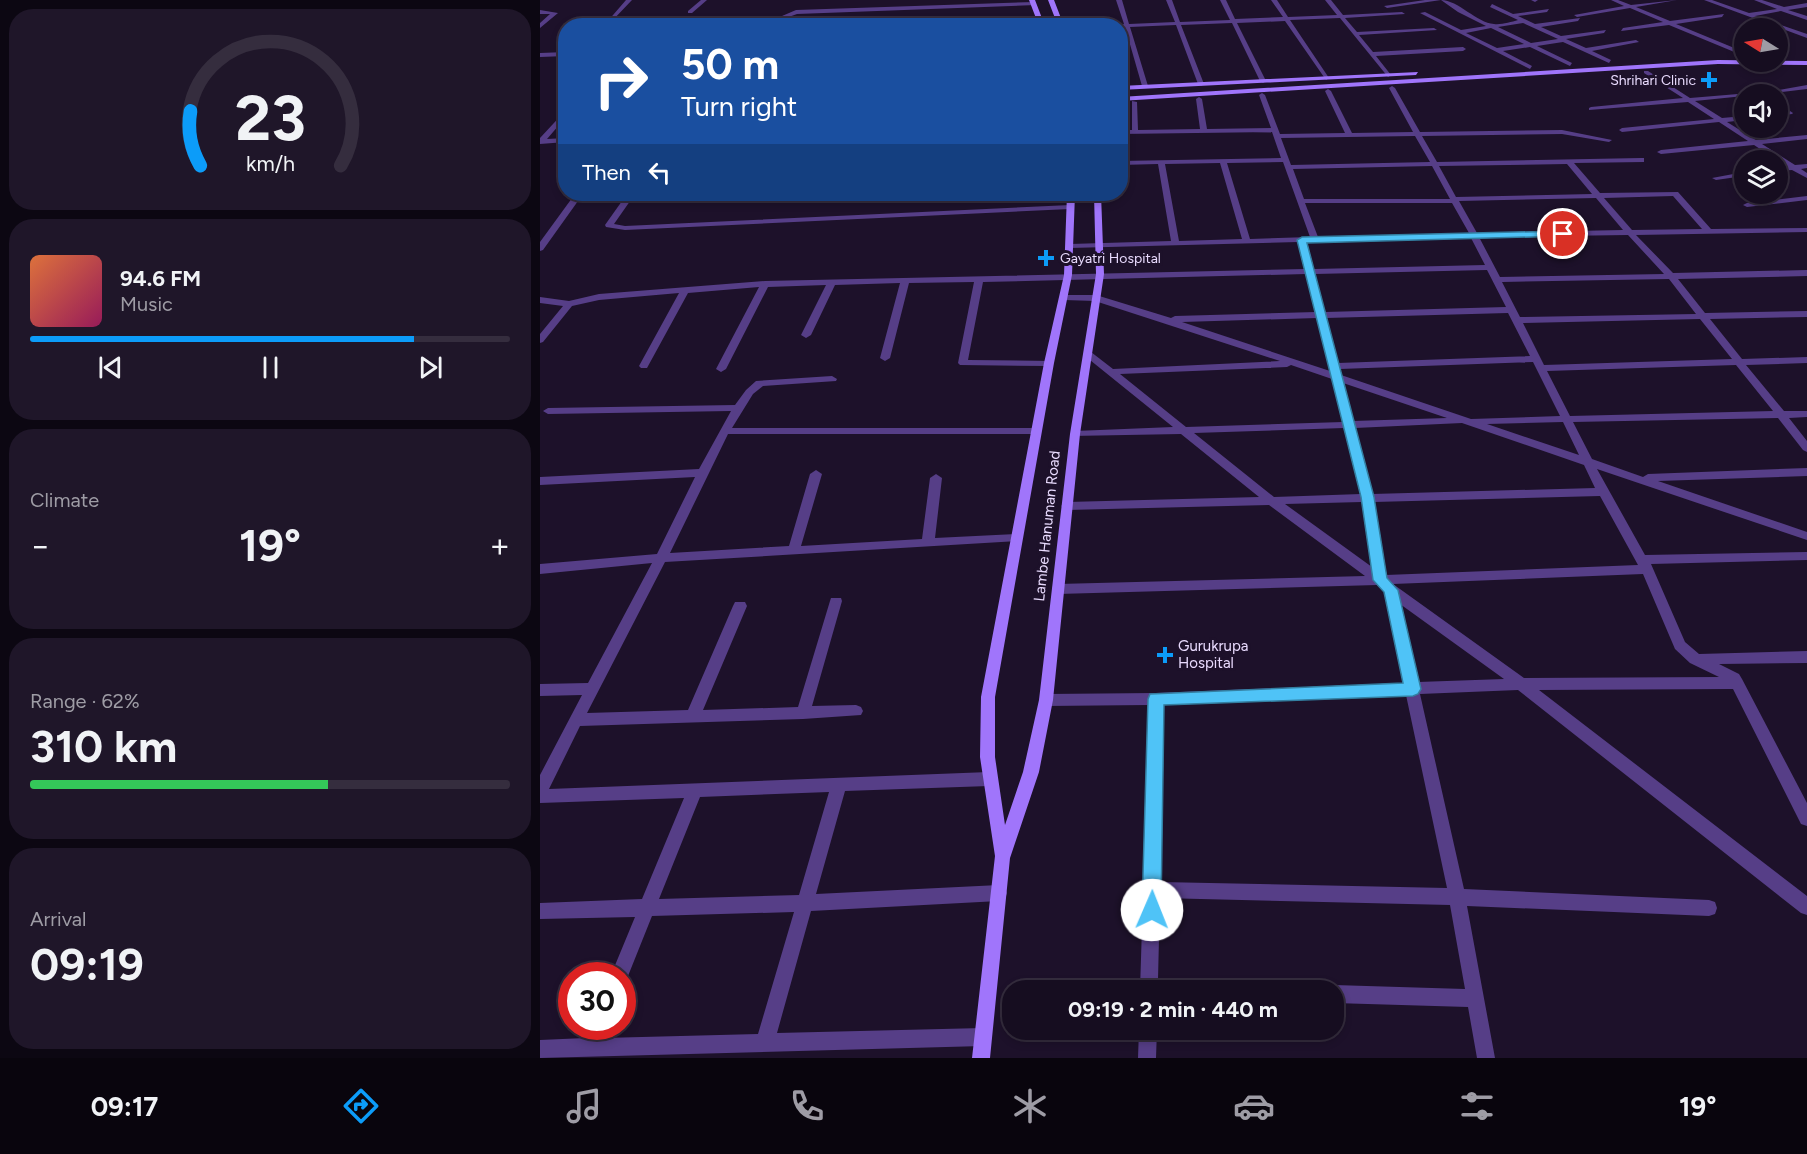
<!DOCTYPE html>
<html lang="en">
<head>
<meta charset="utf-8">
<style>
  body { margin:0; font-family:Figtree,sans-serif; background:#1f1629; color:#f1f3f6; height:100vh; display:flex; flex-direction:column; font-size:22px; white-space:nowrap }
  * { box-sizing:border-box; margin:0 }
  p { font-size:20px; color:#9e9ca5 }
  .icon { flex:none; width:33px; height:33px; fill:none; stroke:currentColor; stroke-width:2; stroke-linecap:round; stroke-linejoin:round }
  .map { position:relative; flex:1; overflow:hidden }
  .sheet { display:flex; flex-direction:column; gap:9px; padding:9px; background:#0c0712; width:540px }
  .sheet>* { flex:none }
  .top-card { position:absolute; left:18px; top:18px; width:570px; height:183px; border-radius:24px; box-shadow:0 3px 9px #0003,0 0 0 2px #352d3e; background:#1a4fa0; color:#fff; overflow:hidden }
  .needle { width:39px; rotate:281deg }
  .controls { position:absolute; left:1194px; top:18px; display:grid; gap:12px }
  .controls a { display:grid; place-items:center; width:54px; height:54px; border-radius:50%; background:#160d20; box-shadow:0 3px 9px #0003,0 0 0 2px #352d3e; font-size:30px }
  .speed { position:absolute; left:18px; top:962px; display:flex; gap:12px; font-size:30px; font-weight:700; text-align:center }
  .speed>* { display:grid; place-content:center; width:78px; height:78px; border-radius:50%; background:#160d20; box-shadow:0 3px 9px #0003,0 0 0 2px #352d3e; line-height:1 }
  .speed .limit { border:9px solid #d22; background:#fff; color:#111 }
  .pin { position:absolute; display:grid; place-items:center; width:51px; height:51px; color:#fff; margin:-26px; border:3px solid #fff; border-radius:50%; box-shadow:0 2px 6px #0007 }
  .me { position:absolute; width:66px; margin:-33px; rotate:1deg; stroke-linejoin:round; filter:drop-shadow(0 0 4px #0008) }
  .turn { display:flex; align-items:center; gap:21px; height:126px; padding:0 24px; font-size:27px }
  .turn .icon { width:78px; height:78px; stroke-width:2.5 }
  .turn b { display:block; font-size:42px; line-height:51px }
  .then { display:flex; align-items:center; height:57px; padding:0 24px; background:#0003; gap:12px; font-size:22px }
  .big { font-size:45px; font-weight:700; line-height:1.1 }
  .sheet .card { flex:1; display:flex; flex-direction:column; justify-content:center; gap:9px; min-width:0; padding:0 21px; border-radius:24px; background:#1f1629 }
  .sheet .dial { align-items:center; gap:0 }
  .dial svg { height:156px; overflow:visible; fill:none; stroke:#352d3e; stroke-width:7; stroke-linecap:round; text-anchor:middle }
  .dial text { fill:#f1f3f6; stroke:none }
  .song { display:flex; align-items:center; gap:18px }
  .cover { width:72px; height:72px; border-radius:9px; background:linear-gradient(135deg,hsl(20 70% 55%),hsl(330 70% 35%)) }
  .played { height:6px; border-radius:3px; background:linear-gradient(90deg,#0c9cf9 80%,#352d3e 80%) }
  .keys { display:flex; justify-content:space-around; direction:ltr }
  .heat { display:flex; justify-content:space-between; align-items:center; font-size:33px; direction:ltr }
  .charge { height:9px; border-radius:4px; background:linear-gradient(90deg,#34c759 62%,#352d3e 0) }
  .trip { position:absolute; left:462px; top:980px; width:342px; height:60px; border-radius:24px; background:#160d20; box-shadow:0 3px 9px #0003,0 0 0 2px #352d3e; font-weight:700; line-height:60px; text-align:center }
  .tab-bar { display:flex; height:96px; justify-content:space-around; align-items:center; background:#09050d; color:#9e9ca5 }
  .tab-bar .icon { width:42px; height:42px }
  .tab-bar .selected { color:#0c9cf9 }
  .tab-bar b { font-size:27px; color:#f1f3f6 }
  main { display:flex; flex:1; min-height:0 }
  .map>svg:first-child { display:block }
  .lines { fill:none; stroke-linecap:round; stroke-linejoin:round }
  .minor { fill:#563e87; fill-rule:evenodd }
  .secondary { fill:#a075fb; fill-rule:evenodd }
  .route { fill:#4fc3f7; stroke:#337fa1; stroke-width:1.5 }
  .poi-dot { fill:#0c9cf9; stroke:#1d112a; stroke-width:2 }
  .labels { text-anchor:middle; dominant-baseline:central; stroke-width:6; stroke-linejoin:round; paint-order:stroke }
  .far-poi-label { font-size:14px; fill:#e9dbfe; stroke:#1d112a; text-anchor:end }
  .street-label { font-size:15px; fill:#e9dbfe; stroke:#1d112a }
  .poi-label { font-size:15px; fill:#e9dbfe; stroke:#1d112a; text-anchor:start }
</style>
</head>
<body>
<main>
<section class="sheet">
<div class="card dial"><svg viewBox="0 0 100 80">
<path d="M14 69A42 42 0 1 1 86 69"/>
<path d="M14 69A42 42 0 0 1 9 41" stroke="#0c9cf9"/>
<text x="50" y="56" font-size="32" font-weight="700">23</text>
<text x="50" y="72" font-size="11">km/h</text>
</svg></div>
<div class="card">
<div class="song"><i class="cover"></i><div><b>94.6 FM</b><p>Music</p></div></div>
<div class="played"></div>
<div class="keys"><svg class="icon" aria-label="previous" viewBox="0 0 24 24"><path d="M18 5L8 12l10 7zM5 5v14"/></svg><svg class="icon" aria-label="pause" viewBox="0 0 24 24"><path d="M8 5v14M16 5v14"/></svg><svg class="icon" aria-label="next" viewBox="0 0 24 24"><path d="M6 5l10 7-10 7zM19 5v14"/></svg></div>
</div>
<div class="card"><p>Climate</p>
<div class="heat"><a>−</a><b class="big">19°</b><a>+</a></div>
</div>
<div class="card"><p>Range · 62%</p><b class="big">310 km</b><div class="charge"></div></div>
<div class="card"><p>Arrival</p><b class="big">09:19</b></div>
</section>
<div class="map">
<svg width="1267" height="1058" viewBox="0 0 1267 1058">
  <rect width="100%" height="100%" fill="#1d112a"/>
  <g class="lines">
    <path class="minor" d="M86 0H92L71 22H67Z
      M161 0H167L152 13H148V11Z
      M576 0H582L589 24 635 22 626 0H632L640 22 690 20 680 0H686L695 19 743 17 731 0H737L748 17 797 15 785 0H791L803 15 862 12 865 14 805 18 817 32 894 28 897 30 819 35 833 52 923 47 926 49 923 51 836 56 851 75 848 77 800 18 750 20 789 78 786 80 745 21 697 23 726 81 723 83 720 81 692 23 641 25 664 84 661 86 658 84 636 25 590 27 608 86 605 88 602 86 585 27 578 26 584 24Z
      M885 0H901L847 8 844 6Z
      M901 0C918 0 937 23 954 24 961 25 971 22 978 20L950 7 952 4 973 14 1009 9 1007 12 978 16 995 24 1040 18 1038 21 1001 27 1021 36 1066 30 1064 33 1026 39 1046 48 1096 40 1099 42 1052 51 1071 60 1069 63 1023 42 997 46 1032 63 1030 66 990 47 963 51 992 66 990 69 880 13 885 12 921 30 946 26 918 12ZM983 23 1018 39 991 43 958 27ZM951 28 984 44 957 48 926 33Z
      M991 0H998L995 2Z
      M1071 0H1078L1091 5 1137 0 1096 7 1130 21 1184 14 1182 17 1136 24 1204 52V56L1129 25 1081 31 1083 28 1123 22 1090 8 1037 17 1034 15 1084 6Z
      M1164 0H1172L1209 13 1237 9 1214 0H1222L1244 7 1267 3V7L1248 10 1267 16V20L1241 11 1215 16 1267 34V38Z
      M494 2 496 5 257 14 246 18 242 26H237L242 16 256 10Z
      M0 10 18 13 0 28V23L10 14H0Z
      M462 24H488L490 26H460Z
      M26 52V56L0 57V53Z
      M1104 71H1108L1150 98 1222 92V94H1204V96L1155 101 1182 118 1204 116V120L1187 122 1216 140 1267 135V139L1222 144 1255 165 1267 164V168L1261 169 1267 173V178L1252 170 1238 171V167L1246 166 1214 145 1121 154 1117 152 1121 150 1208 141 1179 122 1082 132 1079 130 1082 128 1174 119 1148 102 1049 110V108L1051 107 1143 98 1104 73Z
      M1267 85V89L1242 92 1239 90Z
      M852 86 855 88 880 132 1022 130 1072 140 1069 142 1022 134 882 136 897 162 1101 158H1104V162L1034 163 1060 193 1138 192 1171 229 1267 228V232L1096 235 1133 273 1267 270V276L1138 279 1165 313 1267 311V317L1170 319 1202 359 1267 357V363L1206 365 1244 411H1267V417L1249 418 1267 441V452L1263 450 1238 418 1033 422 1052 459 1103 477 1108 474 1267 468V476L1118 481 1267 532V540L1057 469 1105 555 1267 552V560L1111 564 1145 642 1159 654 1267 651V663L1179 664 1199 674 1202 679 1267 803V826L1261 824 1193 689 999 690 1267 896V915L1261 913 978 690 880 694 924 889 1169 900 1175 902 1177 908 1175 914 1169 916 927 906 955 1058H937L928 1007 794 1003V990H787L794 985 925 989 910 905 620 898 618 979 676 981 682 984 685 990H600L609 705 506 706 501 704 499 700 501 696 506 694 616 693 864 683 845 592 837 585 518 594 513 592 512 589 513 586 518 584 825 576 729 505 527 510 521 506 527 502 719 497 641 434 531 436 530 434 535 431 633 427 545 356V352H551L573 369 740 361 555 301 524 300 521 299V295H556L631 318 635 316 776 312 766 274 443 282 428 360 512 361V365L509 366 420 365 418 363 434 282 369 283 350 358 345 361 340 358 360 283 295 285 271 335 266 338 261 335 286 285 228 287 186 369 181 372 176 369 219 287 148 293 107 368H101L99 366 139 293 59 300 32 306 3 342 0 343V334L23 306 0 303V297L29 301 59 294 225 281 765 269 758 242 530 248 526 246 530 244 631 241 618 164 580 165V161L741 158 732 132 580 134V130H592V101L597 102 598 130 660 129 656 99 659 97 662 99 667 129 731 128 719 95 722 93 725 95 740 134 805 133 785 91 788 89 791 91 812 133 873 132 849 88ZM875 136 890 162 751 165 741 138ZM743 162 770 237 710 239 687 163ZM680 163 702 239 639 241 625 164ZM1027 164 1052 194 916 197 899 166ZM892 166 910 199H764L753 169ZM1133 196 1162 229 1092 230 1064 198ZM1056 198 1083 230 937 233 919 201ZM765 203H912L929 233 778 237ZM1088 235 1124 274 960 277 939 237ZM931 238 945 265 774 269 767 242ZM947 270 966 307 785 312 775 274ZM1129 279 1156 314 980 317 962 282ZM968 313 990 356 798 363 786 318ZM777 318 790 371 642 322ZM1160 319 1192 359 1004 365 983 323ZM993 362 1020 416 931 419 801 375 800 369ZM751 365 792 379 803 422 646 427 580 374 747 367ZM1196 365 1233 411 1030 416 1007 371ZM803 383 907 418 813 421ZM1023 422 1039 455 947 424ZM922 423 1044 465 1055 488 832 494 815 428ZM804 428 821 494 734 497 654 433ZM1060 496 1098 565 846 575 834 502ZM822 502 832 567 745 504ZM1103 574 1135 649 1150 663 1179 677 984 678 853 584ZM860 604 964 679 878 682ZM866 695 907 888 620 882 623 705Z
      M26 110V117L7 139 26 138V142L0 144V138Z
      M1250 111 1253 113 1252 114 1238 116V112Z
      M1204 172V176L1176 180 1172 178Z
      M35 194H43L3 250 0 251V242Z
      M87 194H95L74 224 85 226 530 205 534 207 530 209 85 230 66 227 65 225Z
      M1267 196V200L1207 207 1203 205 1207 203Z
      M292 376 297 379 296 381 223 386 213 394 192 428H496L501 431 496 434H188L130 553 249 546 270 474 276 470 282 474 261 546 382 539 390 478 396 474 402 478 395 538 476 534 482 538 480 541 125 562 47 713 148 710 193 606 195 602H205L207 606 163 710 258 707 290 601 291 598H301L302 601 272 706 316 705 321 707 323 711 321 715 263 719 40 726 9 789 449 772 454 774 457 779 454 784 449 786 305 791 276 894 459 885 465 887 467 893 465 899 459 901 271 911 237 1033 443 1028 450 1030 452 1037 450 1044 443 1046 0 1058V1040L45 1038 50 1026H68L63 1038 218 1034 254 912 112 916 86 981 82 983V975H71L95 917 0 919V903L102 899 144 798 0 803V775L42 695 0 696V684L48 683 112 563 0 574V564L117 554 155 477 0 485V477L159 469 191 411 8 414 3 411 8 408 195 405 206 390 216 381ZM289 792 259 895 119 899 160 797Z
      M599 1029H617L616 1058H598Z"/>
    <path class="secondary" d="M489 0H495L505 26H499Z
      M508 0H514L524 26H518Z
      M1178 60 1267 61V65L1178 64 580 101V97Z
      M878 72 876 75 580 90V86Z
      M527 194H535L532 275 514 363 455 697V757L465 825 483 772 499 700 530 434 556 274 554 194H561L564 274 540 434 513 700 499 772 470 858 450 1058H432L455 856 440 757 441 697 504 363 524 275Z"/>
  </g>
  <path class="route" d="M1023 231 1027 232V236L767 243 834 497 847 578 858 590 881 689 878 694 873 696 624 705 621 910 619 917 612 919 605 917 602 910 608 699 610 694 863 683 844 592 833 580 821 497 757 240 762 237Z"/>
  <g class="poi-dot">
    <path d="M1166 71h6v6h6v6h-6v6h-6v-6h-6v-6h6z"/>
    <path d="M503 249h6v6h6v6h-6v6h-6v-6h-6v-6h6z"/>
    <path d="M622 646h6v6h6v6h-6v6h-6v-6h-6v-6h6z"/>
  </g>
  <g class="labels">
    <g class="far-poi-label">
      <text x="1156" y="80">Shrihari Clinic</text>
      <text x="520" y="258" text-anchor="start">Gayatri Hospital</text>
    </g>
    <g class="street-label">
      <text transform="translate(507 526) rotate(-84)">Lambe Hanuman Road</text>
    </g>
    <g class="poi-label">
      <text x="638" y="646">Gurukrupa<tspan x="638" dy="17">Hospital</tspan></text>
    </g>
  </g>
</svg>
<div class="controls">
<a><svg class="needle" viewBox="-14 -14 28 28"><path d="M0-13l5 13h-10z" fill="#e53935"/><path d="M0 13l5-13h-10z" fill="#9e9ca5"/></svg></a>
<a><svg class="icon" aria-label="sound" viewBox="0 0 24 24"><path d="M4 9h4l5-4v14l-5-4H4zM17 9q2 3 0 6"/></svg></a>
<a><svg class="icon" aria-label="layers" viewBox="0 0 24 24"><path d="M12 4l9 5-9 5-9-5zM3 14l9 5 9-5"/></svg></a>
</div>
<div class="speed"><div class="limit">30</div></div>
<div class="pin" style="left:1023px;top:234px;background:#d93025"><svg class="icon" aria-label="arrive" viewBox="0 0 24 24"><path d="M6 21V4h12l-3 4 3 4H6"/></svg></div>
<svg class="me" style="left:612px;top:910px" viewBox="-20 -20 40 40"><circle r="19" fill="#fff"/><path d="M0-13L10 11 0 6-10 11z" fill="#4fc3f7"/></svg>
<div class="trip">09:19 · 2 min · 440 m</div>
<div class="top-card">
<div class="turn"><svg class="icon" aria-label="right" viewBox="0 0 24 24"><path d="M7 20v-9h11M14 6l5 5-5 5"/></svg><div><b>50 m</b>Turn right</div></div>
<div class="then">Then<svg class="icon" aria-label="left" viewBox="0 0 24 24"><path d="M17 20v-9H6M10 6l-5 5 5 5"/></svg></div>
</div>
</div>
</main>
<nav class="tab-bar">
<b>09:17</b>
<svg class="icon selected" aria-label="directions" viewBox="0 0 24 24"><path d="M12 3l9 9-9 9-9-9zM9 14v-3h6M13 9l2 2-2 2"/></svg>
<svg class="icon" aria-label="music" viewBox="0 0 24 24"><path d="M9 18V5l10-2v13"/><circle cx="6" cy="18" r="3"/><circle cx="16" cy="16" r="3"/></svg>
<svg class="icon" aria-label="phone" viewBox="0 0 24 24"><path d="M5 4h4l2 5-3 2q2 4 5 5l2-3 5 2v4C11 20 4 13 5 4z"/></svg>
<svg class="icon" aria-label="climate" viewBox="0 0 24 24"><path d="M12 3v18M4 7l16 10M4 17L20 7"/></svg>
<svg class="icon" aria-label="car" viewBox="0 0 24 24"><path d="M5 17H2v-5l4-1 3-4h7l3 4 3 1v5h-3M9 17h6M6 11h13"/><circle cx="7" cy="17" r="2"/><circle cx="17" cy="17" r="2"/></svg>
<svg class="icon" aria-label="filters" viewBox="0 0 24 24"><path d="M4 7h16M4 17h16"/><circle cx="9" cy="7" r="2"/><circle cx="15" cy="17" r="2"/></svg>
<b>19°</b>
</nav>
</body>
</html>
